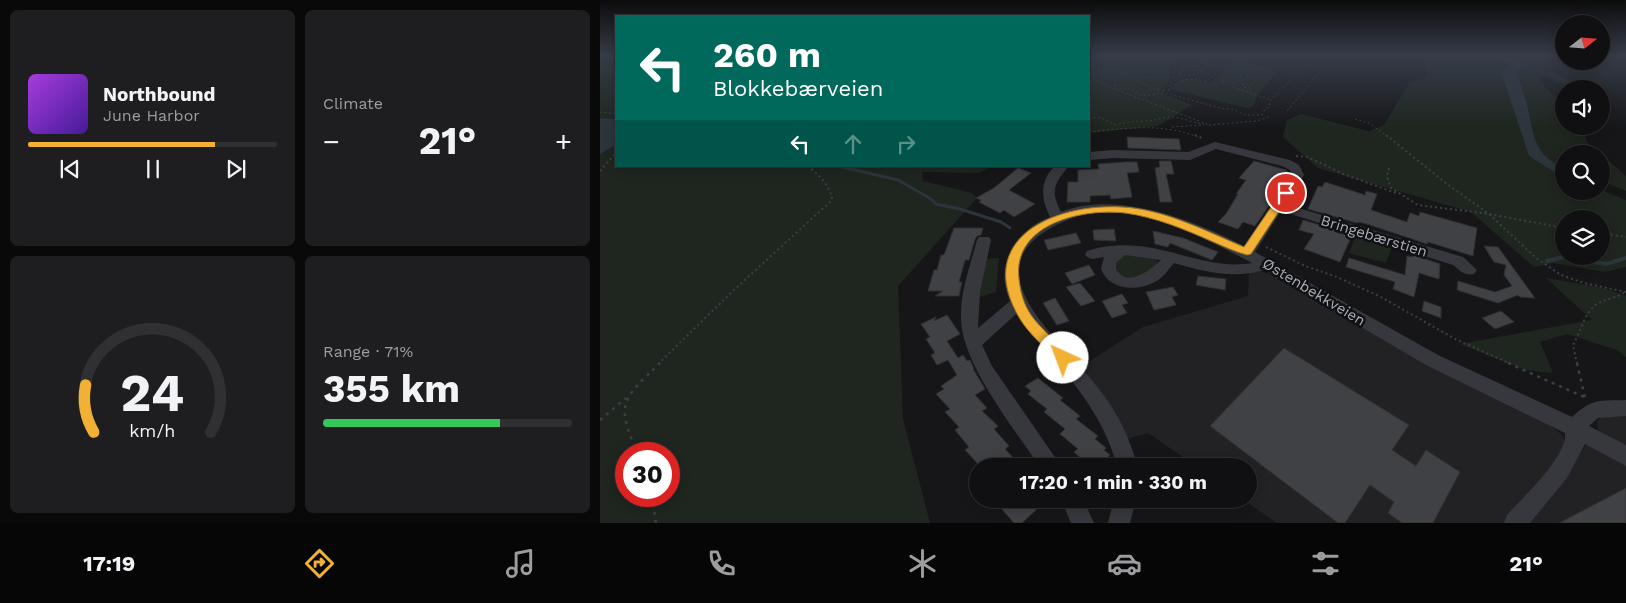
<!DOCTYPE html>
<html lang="en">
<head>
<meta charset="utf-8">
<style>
  body { margin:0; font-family:"Work Sans",sans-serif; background:#1e1e20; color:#f1f3f6; height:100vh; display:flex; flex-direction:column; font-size:19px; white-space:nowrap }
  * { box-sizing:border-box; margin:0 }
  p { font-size:16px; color:#9c9d9f }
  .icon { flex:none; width:28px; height:28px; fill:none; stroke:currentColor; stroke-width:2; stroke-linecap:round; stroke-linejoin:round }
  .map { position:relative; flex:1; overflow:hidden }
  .details { display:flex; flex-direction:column; gap:10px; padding:10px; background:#09090a; width:600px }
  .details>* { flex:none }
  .top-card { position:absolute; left:15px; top:15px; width:475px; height:152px; border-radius:0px; box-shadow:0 2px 12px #0003,0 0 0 1px #303032; background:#00695c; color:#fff; overflow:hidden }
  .needle { width:32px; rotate:73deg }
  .controls { position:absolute; left:955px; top:15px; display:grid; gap:10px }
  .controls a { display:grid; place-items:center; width:55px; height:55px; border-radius:50%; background:#101012; box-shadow:0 2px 12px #0003,0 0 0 1px #303032; font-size:25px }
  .speed { position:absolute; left:15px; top:442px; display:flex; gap:10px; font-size:25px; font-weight:700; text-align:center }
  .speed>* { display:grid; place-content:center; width:65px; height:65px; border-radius:50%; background:#101012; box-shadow:0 2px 12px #0003,0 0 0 1px #303032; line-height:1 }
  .speed .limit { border:8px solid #d22; background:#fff; color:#111 }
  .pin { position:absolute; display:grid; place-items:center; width:42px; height:42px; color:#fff; margin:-21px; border:2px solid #fff; border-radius:50%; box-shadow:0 1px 5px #0007 }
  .me { position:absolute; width:55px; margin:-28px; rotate:317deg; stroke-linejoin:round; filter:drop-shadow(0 0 4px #0008) }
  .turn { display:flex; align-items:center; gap:18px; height:105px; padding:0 15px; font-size:22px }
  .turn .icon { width:65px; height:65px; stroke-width:2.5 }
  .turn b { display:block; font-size:35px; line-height:42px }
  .lanes { display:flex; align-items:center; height:48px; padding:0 15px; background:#0003; justify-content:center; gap:25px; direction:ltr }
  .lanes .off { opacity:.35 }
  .big { font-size:38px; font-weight:700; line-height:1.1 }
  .details .widget { flex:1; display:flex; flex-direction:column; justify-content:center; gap:8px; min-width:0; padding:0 18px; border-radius:8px; background:#1e1e20 }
  .details .dial { align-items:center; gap:0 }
  .dial svg { height:130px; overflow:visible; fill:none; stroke:#303032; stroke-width:7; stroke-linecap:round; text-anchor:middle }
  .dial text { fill:#f1f3f6; stroke:none }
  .song { display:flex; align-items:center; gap:15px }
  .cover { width:60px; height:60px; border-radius:8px; background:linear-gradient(135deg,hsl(280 70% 55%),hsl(260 70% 35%)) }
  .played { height:5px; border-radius:2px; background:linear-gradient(90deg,#f2b134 75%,#303032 75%) }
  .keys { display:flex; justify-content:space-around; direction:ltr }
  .heat { display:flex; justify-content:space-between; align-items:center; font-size:28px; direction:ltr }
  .charge { height:8px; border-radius:4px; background:linear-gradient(90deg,#34c759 71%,#303032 0) }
  .details .tiles { flex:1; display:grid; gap:10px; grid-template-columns:repeat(2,1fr) }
  .trip { position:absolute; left:369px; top:458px; width:288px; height:50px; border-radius:25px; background:#101012; box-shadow:0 2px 12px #0003,0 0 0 1px #303032; font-weight:700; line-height:50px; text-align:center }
  .menu { display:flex; height:80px; justify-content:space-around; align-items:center; background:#060607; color:#9c9d9f }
  .menu .icon { width:35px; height:35px }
  .menu .selected { color:#f2b134 }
  .menu b { font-size:22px; color:#f1f3f6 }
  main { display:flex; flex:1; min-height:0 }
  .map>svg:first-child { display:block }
  .built { fill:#222225 }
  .green { fill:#1e261f; fill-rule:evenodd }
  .water { fill:#2c353c }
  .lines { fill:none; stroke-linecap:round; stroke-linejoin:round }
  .stream-far1 { stroke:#2c353c; stroke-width:3 }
  .stream { stroke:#2c353c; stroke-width:4 }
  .building { fill:#404145; stroke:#303034 }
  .path-far2 { stroke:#3d3f44; stroke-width:1; stroke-dasharray:2 2.5; stroke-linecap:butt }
  .path-far1 { stroke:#3d3f44; stroke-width:2; stroke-dasharray:2 3; stroke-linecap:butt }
  .path { stroke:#3d3f44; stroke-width:2.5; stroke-dasharray:3 5; stroke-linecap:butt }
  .minor { fill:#37383d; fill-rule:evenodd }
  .route { fill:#f2b134; stroke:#9d7322 }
  .labels { text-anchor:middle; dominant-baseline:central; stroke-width:5; stroke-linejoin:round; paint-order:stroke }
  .street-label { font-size:15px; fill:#a8adb8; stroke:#111113 }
</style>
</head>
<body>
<main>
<section class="details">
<div class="tiles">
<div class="widget">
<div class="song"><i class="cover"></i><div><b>Northbound</b><p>June Harbor</p></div></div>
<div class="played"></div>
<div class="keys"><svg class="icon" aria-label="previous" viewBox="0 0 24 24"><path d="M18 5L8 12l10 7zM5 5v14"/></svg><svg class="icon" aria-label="pause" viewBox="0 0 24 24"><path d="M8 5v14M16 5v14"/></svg><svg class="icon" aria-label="next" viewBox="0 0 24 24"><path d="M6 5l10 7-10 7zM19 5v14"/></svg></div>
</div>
<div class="widget"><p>Climate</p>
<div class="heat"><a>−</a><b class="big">21°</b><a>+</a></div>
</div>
<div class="widget dial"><svg viewBox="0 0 100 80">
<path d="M14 69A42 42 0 1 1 86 69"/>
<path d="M14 69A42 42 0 0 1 9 40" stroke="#f2b134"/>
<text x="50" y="56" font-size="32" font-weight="700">24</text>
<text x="50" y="72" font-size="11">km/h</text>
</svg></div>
<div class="widget"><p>Range · 71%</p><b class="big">355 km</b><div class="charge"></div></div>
</div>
</section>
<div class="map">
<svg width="1026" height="523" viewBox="0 0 1026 523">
  <rect width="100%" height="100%" fill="#161618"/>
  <path class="built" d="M660 271 675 276 703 293 951 425 962 435 967 445 966 451 909 523H677L642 499H648V466H596L548 433 527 439 480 367 543 327 648 296 649 272Z
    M1026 413V450L1007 439 998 429 997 422 1002 416Z
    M987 444 1026 462V523H927Z"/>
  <path class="green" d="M0 56H16V119L0 118Z
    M489 56H583L570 62 571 79 560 92 592 105 558 126 489 133Z
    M805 56H882L913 63 901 72 929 156 954 172 964 176V191L1001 190 1026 200V267L1005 272 953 263 934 267 871 212 718 168 683 137 687 120 701 114 769 131 784 125 810 82 823 79 827 75 824 60ZM964 219H1001V256H964Z
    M899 56H937L945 69 966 79 973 86 971 88 943 75 939 77V81L964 105V126H983L987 142 1001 154H964V167C934 156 934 135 928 108 925 95 920 83 917 71L925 69Z
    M636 59 672 68 677 72 657 96 653 106 647 108 569 89 583 78 611 82Z
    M16 145V166H393L379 173 322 172 323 181 372 193 377 198 298 286 303 419 330 523H0V154ZM26 454H69V496H26Z
    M1001 154 1026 176V191L1001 181Z
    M757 233 793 244 786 263 749 253Z
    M526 253 556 258 558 265 546 277 521 279 511 262Z
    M399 258 396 292 374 299 382 259Z
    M946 278 1004 288 1026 296V357L1017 350 967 334 940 342 953 373 925 370 860 344 992 320Z"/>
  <path class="water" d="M882 56C899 56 915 57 929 66L917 71C920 83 925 96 928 108 934 135 934 156 964 167V176L954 172 929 156 901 72 912 63Z
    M0 118 16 119V145L0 154Z"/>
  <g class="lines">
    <path class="stream-far1" d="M238 166 298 180 331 199 336 204 360 209 401 222 410 228"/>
    <path class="stream" d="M947 261 965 257 1006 264 1026 258"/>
  </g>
  <path class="building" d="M527 137 579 139 581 150 528 148Z
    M559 161H571L574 174H566L572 202H560L555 168 560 167Z
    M654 161 686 170 690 175 655 226 643 222 638 229 618 222 626 214 638 194H636L646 180 639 178Z
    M524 162H537L539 172 527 173 532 197 511 199 510 195 490 196V202H467L468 182H478V170L499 169 498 164Z
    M418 168 431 173 409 190 435 204 414 217 404 210 400 213 379 202 381 200 376 198 394 188Z
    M725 182 765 195 766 191 777 194 771 210 807 222 810 213 819 216 820 212 877 228 873 256 828 242 827 244 767 224 758 222 757 223 708 209 718 186 722 187Z
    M703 220 752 235 740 262 704 249 714 234 699 230Z
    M354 228H383L381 235 377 236 375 239 369 260H365L359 282H362L359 296H335L343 291H328L334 270H337L341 255H344Z
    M514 229 516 241 494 240 493 230Z
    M553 231 583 238 618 252 612 260 570 243 568 247 555 244Z
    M476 233 481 243 448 250 444 240Z
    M884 246 898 247 935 298 920 297 918 295 898 303 857 290 858 281 895 292 912 286 904 275 906 265 894 262Z
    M814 255 840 264 839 279 819 273 814 297 793 289 795 282 746 267 749 258 805 275 807 256 813 257Z
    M489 265 495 275 472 284 465 273Z
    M598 276 626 279 625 290 596 285Z
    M480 283 495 301 481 306 466 287Z
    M573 287 578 295 572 297 576 305 554 310 546 292Z
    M522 294 528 303 522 305 527 313 512 318 502 301Z
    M455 298 469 321 457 325 443 303Z
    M824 301 841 307V318L822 311Z
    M901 311 914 322 895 329 882 318Z
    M347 315 360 334 347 341 358 358 363 355 367 361 370 360 374 369H373L385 389 375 395 387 408 382 411 398 426 394 429 409 446 405 449 421 466H380L365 450 369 447 355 430 359 427 345 412 350 409 336 394 344 389 341 386 357 375 348 360 337 365 331 355 335 353 326 339 330 337 321 324 336 317 334 321Z
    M684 348 809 425 792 450 816 466 826 450 860 472 833 523H802L788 513 794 502 770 485 745 523H738L610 426Z
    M438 378 463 398 460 400 480 416 476 419 498 436 495 439 506 448 504 450 510 455 499 466H495L486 459 484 461 474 452 478 449 460 434 465 429 444 412 447 409 428 394 431 391 425 386Z
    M1026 488V523H959Z
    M393 499H429L438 508 422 523H414Z"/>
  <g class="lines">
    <path class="path-far2" d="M499 56 540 82 563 92
      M545 56 544 63 548 72 544 78 555 76 564 61 575 64 573 80
      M563 56 565 59 578 60 583 65 579 77 562 89 565 93 620 108 635 110 645 115H662L665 109 669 107 670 101 713 56
      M582 56 592 66 598 65 605 61
      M671 56 694 61 701 56
      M489 57V60
      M633 60 657 67
      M641 65 645 66 648 78H654V75L659 73 650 67 664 69 666 72 648 88 643 87 642 79 638 73 628 79 637 85 621 82Z
      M606 67 604 61 608 56
      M0 68 16 72
      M583 68C598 75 608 66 620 56
      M489 74 504 70 525 74V76L515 80V88
      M489 76 512 88 609 125
      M579 76 598 74 603 71
      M633 87 671 100
      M519 89 531 88C542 101 551 93 565 93
      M563 90 570 91 568 89 569 86 588 79 607 81 634 59H662L669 56
      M687 111 733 56
      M0 112 16 114
      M489 117 502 118 515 125C527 122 534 122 546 121 554 121 562 117 570 117 582 117 592 123 604 124
      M755 119 769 123 788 137
      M609 125 657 121 671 116
      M572 127 604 125
      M489 132C526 128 563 123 598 137"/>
    <path class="path-far1" d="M595 135 604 139
      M786 135 847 184 889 214 936 258 961 275 984 283 1026 292
      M696 156 708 157 743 174 796 193
      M789 168 787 176 791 188 818 205 889 214 964 228
      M0 171 16 153
      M1001 233 1026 237
      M666 247 705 266 737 277 779 296 857 340 911 364
      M58 364 135 289 231 201 232 197C228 185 218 172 206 166
      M977 364 973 345C980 333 985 311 997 304 1006 298 1017 299 1026 291"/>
    <path class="path" d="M908 363 984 397
      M977 363 985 398
      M0 420 26 398
      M38 454C15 403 22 400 60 363
      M52 496 56 523"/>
    <path class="minor" d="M615 142 690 160 699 165 704 175 685 204 863 257 877 270 874 274C865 276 860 271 853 265L681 211 655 252 838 355 972 417C993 398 998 401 1026 400V416L998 418 989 426 1026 445V466L985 444 967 478 930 523H904L907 515C922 498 968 456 965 433L826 365 664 270C633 279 605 272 574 263 568 270 563 278 555 282 536 292 509 290 501 269L504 257 492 259 487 257 485 254 487 251C502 246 521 244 537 246 576 249 612 270 652 263 603 237 526 196 470 219 358 264 459 336 499 389 517 412 530 437 537 466H517C506 425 483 393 455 361 442 346 427 331 416 314L382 345 392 366 461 466H439C414 428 362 364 361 319 360 292 370 266 377 240L379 237H389L391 240 380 292 378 328 410 301C394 265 415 230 450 217 441 199 439 181 455 166H469C454 184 450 190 461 212 517 190 593 220 644 246L692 175 690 170 682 166 616 149 590 160 513 158 489 160V152L513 150 588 152ZM525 255 561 260C550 270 527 289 516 269V263Z
      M461 499H483L494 523H471Z
      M514 499H536L530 523H508Z"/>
  </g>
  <linearGradient id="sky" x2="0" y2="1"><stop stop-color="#0c0c0d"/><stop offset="0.43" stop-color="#363c48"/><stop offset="1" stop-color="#363c48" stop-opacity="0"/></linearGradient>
  <rect width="1026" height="129" fill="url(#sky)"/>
  <path class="route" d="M686 190 691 193 651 254 647 255C635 252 623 246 611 241 584 229 555 217 525 213 482 208 412 224 419 279 420 291 424 305 431 315 441 329 456 341 468 354L470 358 468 361 463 363 458 361C446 348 429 334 420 319 372 239 454 203 522 207 564 209 606 231 644 247L682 191Z"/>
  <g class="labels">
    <g class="street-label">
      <text transform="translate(774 236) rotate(17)">Bringebærstien</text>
      <text transform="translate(714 292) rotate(31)">Østenbekkveien</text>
    </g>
  </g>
</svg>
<div class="controls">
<a><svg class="needle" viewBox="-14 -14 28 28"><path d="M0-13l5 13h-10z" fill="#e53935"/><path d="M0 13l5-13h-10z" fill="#9c9d9f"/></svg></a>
<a><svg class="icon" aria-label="sound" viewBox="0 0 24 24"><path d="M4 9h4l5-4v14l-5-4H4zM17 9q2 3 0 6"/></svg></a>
<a><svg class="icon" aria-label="search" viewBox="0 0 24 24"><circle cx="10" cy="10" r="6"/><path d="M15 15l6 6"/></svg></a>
<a><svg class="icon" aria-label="layers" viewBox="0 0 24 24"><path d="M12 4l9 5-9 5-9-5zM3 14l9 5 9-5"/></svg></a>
</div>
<div class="speed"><div class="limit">30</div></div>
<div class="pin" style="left:686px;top:193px;background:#d93025"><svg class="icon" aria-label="arrive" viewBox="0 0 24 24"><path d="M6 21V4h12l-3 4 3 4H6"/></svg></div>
<svg class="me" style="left:463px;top:358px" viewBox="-20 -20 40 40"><circle r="19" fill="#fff"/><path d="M0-13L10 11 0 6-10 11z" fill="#f2b134"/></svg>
<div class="trip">17:20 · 1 min · 330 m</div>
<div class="top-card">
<div class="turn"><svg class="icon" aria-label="left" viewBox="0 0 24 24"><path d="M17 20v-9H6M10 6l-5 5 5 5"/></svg><div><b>260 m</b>Blokkebærveien</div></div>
<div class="lanes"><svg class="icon" aria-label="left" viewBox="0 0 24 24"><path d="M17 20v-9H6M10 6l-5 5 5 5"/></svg><svg class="icon off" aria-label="ahead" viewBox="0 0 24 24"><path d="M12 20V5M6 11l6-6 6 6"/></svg><svg class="icon off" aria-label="right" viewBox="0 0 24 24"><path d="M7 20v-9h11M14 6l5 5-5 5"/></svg></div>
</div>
</div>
</main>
<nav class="menu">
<b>17:19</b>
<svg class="icon selected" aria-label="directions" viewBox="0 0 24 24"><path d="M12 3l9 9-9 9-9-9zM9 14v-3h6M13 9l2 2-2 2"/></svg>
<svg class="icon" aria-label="music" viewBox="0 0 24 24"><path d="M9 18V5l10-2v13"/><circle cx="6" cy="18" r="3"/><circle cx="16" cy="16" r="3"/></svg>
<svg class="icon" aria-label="phone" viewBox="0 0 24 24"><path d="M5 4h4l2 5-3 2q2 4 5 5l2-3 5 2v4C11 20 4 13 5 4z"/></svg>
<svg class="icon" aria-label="climate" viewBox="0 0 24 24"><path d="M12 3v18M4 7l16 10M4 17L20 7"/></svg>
<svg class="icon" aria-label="car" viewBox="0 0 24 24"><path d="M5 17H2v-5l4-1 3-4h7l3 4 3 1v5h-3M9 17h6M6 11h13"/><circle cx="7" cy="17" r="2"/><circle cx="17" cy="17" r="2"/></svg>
<svg class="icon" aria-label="filters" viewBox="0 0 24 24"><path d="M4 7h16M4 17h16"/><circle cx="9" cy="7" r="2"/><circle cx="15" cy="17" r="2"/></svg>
<b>21°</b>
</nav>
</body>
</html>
